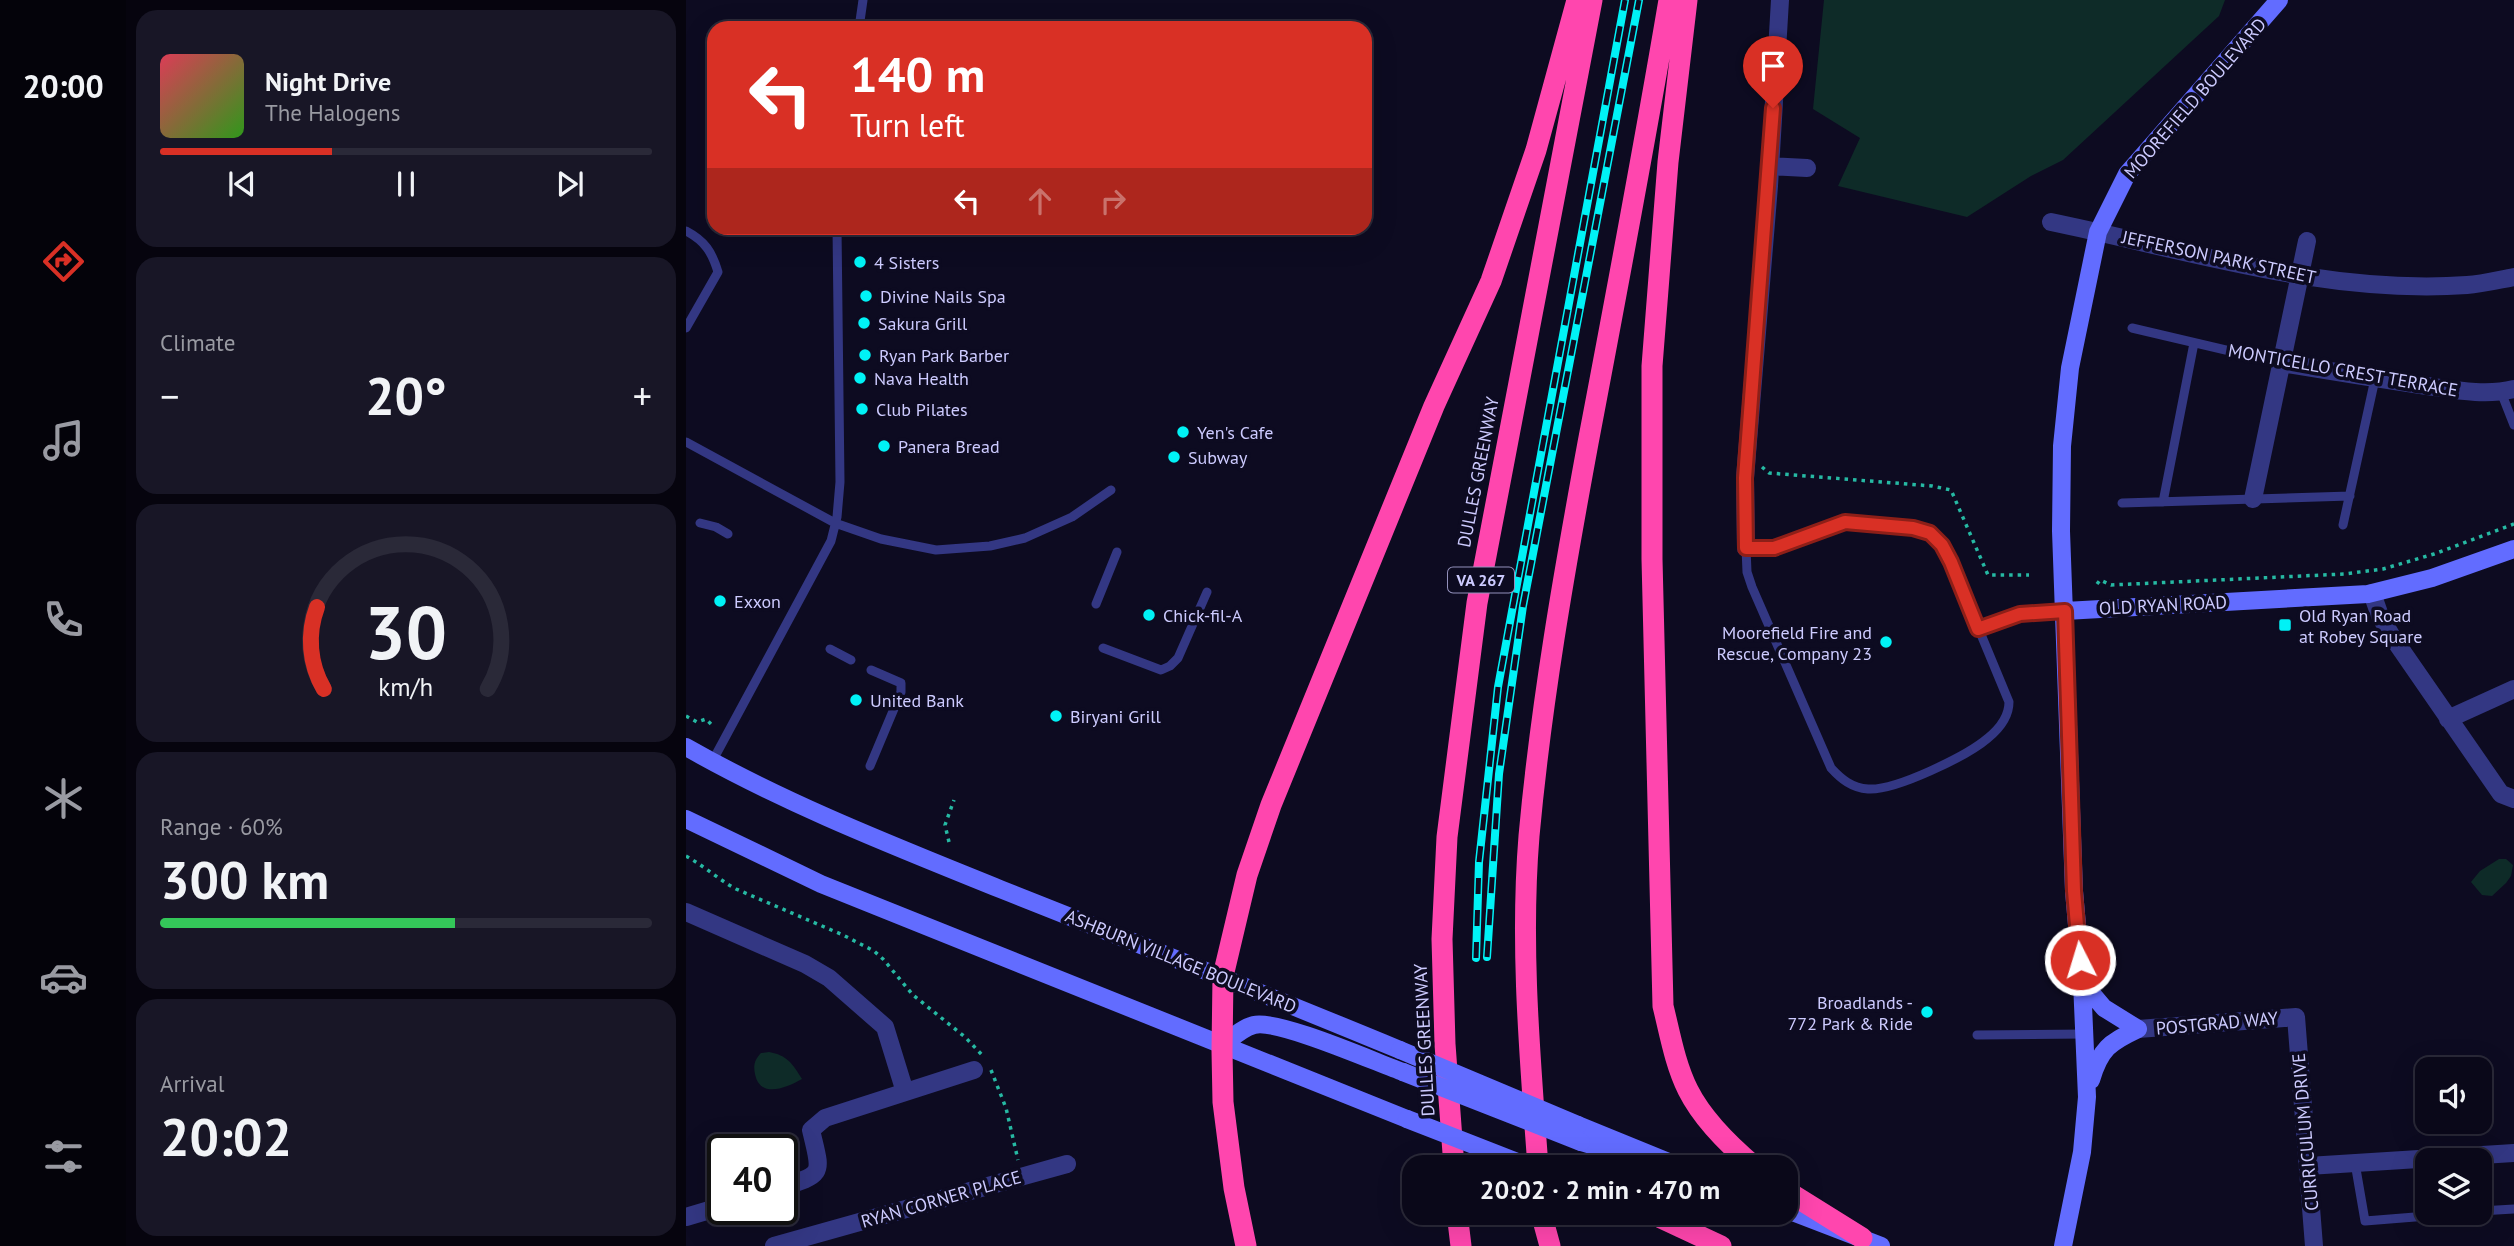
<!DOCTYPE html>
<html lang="en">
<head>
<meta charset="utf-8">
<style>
  body { margin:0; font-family:"PT Sans",sans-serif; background:#181626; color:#f1f3f6; height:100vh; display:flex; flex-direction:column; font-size:26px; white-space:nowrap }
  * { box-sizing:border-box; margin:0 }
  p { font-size:23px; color:#999aa2 }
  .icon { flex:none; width:38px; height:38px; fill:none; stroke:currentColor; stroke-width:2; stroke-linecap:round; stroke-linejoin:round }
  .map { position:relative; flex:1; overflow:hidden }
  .panel { display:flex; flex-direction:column; gap:10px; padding:10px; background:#06040e; width:560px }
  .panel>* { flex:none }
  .hud { position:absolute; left:21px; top:21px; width:665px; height:214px; border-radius:21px; box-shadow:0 7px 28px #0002,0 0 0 2px #2a2938; background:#d93025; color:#fff; overflow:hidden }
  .tools { position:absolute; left:1729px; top:1057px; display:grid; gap:14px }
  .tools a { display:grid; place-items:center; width:77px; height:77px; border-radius:14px; background:#0a0819; box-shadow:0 7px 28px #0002,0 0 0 2px #2a2938; font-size:35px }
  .speed { position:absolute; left:21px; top:1134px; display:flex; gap:14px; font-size:35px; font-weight:700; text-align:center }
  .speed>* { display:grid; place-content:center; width:91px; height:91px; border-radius:50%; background:#0a0819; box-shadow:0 7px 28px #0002,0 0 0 2px #2a2938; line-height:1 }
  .speed .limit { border:4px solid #111; border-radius:10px; background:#fff; color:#111 }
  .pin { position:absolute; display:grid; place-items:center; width:60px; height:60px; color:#fff; margin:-72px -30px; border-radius:50% 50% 50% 0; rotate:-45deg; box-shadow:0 0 7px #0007 }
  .pin .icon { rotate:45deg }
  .me { position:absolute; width:77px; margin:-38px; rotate:355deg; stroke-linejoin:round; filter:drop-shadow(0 0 5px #0008) }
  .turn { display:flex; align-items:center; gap:24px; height:147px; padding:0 28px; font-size:32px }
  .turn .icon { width:91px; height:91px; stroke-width:2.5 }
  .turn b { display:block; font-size:49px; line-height:60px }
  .lanes { display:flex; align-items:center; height:66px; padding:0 28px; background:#0003; justify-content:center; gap:35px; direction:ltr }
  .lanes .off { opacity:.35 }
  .big { font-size:52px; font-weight:600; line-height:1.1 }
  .panel .tile { flex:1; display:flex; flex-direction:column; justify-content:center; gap:10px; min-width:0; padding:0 24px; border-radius:21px; background:#181626 }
  .panel .dial { align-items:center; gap:0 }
  .dial svg { height:182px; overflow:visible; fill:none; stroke:#2a2938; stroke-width:7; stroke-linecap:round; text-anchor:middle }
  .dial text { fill:#f1f3f6; stroke:none }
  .song { display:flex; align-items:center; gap:21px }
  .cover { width:84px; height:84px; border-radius:10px; background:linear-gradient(135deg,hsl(350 70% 55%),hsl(110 70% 35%)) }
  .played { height:7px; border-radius:4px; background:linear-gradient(90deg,#d93025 35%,#2a2938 35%) }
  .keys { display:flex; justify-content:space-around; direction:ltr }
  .heat { display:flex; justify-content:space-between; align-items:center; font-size:38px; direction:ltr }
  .charge { height:10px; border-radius:5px; background:linear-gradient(90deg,#34c759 60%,#2a2938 0) }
  .trip { position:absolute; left:716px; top:1155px; width:396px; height:70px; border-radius:21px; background:#0a0819; box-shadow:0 7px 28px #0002,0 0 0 2px #2a2938; font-weight:600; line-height:70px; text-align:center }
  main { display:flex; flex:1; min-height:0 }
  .tabs { display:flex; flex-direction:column; width:126px; justify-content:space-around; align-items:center; background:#04030a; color:#999aa2 }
  .tabs .icon { width:49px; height:49px }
  .tabs .active { color:#d93025 }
  .tabs b { font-size:32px; color:#f1f3f6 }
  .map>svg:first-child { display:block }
  .green { fill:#0e2b28 }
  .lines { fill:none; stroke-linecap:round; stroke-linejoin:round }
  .path { stroke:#26b9a3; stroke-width:3.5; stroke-dasharray:3.5 5; stroke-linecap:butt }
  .lane { stroke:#333783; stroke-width:9 }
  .street { stroke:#333783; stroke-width:18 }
  .secondary { stroke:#626cff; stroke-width:18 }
  .highway { stroke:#ff46ae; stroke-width:21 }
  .rail-casing { stroke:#00f2f6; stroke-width:8 }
  .rail { stroke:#0d0b21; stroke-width:5; stroke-dasharray:16; stroke-linecap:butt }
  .secondary-bridge { stroke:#626cff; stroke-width:18 }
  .route-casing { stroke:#8d1f18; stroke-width:18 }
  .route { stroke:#d93025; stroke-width:12 }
  .poi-dot { fill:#00f2f6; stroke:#0d0b21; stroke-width:2.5 }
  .labels { text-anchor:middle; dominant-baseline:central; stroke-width:7; stroke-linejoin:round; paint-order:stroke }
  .shield { fill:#0d0b21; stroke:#9391bc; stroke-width:2 }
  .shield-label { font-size:16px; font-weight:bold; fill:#cdcbff }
  .street-label { font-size:18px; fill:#cdcbff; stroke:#0d0b21 }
  .poi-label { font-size:18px; fill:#cdcbff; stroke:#0d0b21; text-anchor:start }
</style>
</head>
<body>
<main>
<nav class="tabs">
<b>20:00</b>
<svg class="icon active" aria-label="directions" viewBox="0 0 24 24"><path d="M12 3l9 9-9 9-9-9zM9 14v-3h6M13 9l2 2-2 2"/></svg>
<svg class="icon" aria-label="music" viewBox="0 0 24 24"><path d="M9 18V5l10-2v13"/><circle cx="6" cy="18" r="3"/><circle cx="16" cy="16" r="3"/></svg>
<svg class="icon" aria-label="phone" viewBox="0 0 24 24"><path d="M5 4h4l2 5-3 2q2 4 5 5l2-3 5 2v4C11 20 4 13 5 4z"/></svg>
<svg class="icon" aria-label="climate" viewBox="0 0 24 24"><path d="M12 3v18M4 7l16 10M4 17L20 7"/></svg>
<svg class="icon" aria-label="car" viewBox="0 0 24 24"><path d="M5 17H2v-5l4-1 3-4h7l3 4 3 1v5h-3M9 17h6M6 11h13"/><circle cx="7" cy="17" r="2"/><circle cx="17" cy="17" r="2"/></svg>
<svg class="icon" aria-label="filters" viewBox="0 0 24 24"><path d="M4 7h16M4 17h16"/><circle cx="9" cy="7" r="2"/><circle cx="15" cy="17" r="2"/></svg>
</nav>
<section class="panel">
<div class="tile">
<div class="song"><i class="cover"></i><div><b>Night Drive</b><p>The Halogens</p></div></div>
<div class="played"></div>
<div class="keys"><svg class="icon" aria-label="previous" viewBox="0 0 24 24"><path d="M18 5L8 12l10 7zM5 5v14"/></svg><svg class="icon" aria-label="pause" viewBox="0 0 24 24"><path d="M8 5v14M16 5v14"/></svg><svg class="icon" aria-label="next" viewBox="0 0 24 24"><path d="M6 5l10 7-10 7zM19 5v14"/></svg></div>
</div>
<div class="tile"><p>Climate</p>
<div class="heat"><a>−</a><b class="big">20°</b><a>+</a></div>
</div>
<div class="tile dial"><svg viewBox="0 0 100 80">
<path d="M14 69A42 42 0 1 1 86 69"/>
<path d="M14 69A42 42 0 0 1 11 33" stroke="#d93025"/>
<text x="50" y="56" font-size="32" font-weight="700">30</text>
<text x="50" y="72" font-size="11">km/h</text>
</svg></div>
<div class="tile"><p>Range · 60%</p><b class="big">300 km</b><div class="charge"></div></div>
<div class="tile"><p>Arrival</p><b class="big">20:02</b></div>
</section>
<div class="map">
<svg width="1828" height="1246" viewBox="0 0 1828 1246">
  <rect width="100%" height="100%" fill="#0d0b21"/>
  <path class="green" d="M1138 0H1539L1533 16 1377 160 1345 176 1281 217 1152 186 1174 138 1127 109Z
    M1813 859H1820L1827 865 1825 876 1820 883 1806 896 1796 895 1785 882 1794 871Z
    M83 1052C101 1055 107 1064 116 1079 100 1088 74 1099 69 1074 67 1065 69 1059 75 1053Z"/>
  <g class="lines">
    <path class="path" d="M1076 467 1083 473 1246 486 1265 490 1302 575H1343
      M1411 584 1414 580 1425 585 1658 574 1697 569 1748 554 1828 524
      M0 716 11 722 20 719 26 725
      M263 842 259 825 268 800
      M0 856C18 866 32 879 50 889L157 935 188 951 197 959 227 995 279 1037 298 1057
      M305 1070 320 1108 332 1160"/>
    <path class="lane" d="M173 28 177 0
      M0 231C19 241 26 252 32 272L0 328
      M1446 328 1595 363
      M1815 392 1828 425
      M0 442 149 523 195 539 250 550 304 546 339 538 386 517 425 490
      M1477 502 1508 343
      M1436 503 1664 496
      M1159 522C1181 524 1229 523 1246 535 1255 542 1260 552 1265 562L1323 702C1323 717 1313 729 1302 738 1281 756 1209 791 1182 789 1166 788 1155 779 1145 768L1066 587 1061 572 1060 548H1088Z
      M14 523 30 527 42 534
      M1657 525 1689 379
      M410 604 431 552
      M1292 629 1334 614 1379 611
      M417 648 475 670 484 666 492 658 521 592
      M144 649 165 660
      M26 762 145 541 151 517 154 482 151 228
      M184 766 215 692V683L185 670
      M1291 1035 1399 1034
      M1669 1163 1679 1221 1779 1213
      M1794 1211 1828 1209"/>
    <path class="street" d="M1084 166 1121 168
      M1365 222C1501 250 1639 295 1781 285 1796 284 1812 280 1828 277
      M1595 363C1644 371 1692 379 1741 386 1769 390 1800 396 1828 389
      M1567 499 1621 241
      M1060 548 1059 478 1083 186 1094 0
      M1686 593 1694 616 1705 635 1815 794 1828 799
      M1762 719 1828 689
      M0 912 119 964 143 978 199 1027 219 1092
      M1452 1029 1610 1017 1628 1246
      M1622 1166 1828 1153
      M96 1187C140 1174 135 1173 125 1130L139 1118 288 1070
      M0 1217 37 1206
      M88 1246 381 1164"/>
    <path class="secondary" d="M1379 611 1682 594 1746 578 1828 549
      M0 747C100 804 208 846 314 889 448 942 581 995 714 1050
      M0 819 135 884 721 1119
      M1396 982 1418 1008 1452 1029
      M537 1045C546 1038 556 1028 568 1025 592 1019 689 1062 717 1072
      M1405 1080C1414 1049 1424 1042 1452 1029
      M892 1125 995 1167
      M895 1142 947 1158
      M1099 1209 1195 1246
      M1377 1246 1396 1152 1401 1097 1396 982 1388 891 1375 531 1376 446 1384 368 1412 232 1441 174 1593 0"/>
    <path class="highway" d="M1001 0 982 162 966 366V559L977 1006C984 1034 989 1064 1002 1090 1017 1120 1044 1146 1069 1167
      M768 1167 759 1044 756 939 761 837 791 603 906 0
      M852 1167C844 1057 834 946 843 836 855 704 878 573 902 443 930 296 958 148 983 0
      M1099 1190 1176 1238
      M771 1213 775 1246
      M855 1213 864 1246
      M975 1218 1035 1246
      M560 1246 548 1188 537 1102 536 1051 537 976 561 875 585 805 748 406 805 281 850 150 891 0"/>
    <defs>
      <path id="rail" d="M801 957 813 774 837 606 953 0
        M790 958 793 862 812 687 939 0"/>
    </defs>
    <use href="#rail" class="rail-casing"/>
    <use href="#rail" class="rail"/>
    <path class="secondary-bridge" d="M714 1050 892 1125
      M717 1072 895 1142
      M721 1119 844 1167"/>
  </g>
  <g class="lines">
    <defs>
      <path id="route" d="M1087 108 1059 478 1060 548H1088L1159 522 1227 528 1244 533 1256 545 1265 562 1292 629 1334 614 1379 611 1388 891 1394 960"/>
    </defs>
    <use href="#route" class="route-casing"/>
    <use href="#route" class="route"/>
  </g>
  <g class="poi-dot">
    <circle cx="174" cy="262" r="7"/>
    <circle cx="180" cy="296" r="7"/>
    <circle cx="178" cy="323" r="7"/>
    <circle cx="179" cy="355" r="7"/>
    <circle cx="174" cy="378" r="7"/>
    <circle cx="176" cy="409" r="7"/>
    <circle cx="497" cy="432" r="7"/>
    <circle cx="198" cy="446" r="7"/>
    <circle cx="488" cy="457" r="7"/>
    <circle cx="34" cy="601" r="7"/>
    <circle cx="463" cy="615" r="7"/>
    <rect x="1592" y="618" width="14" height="14" rx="3.5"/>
    <circle cx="1200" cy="642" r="7"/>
    <circle cx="170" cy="700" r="7"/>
    <circle cx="370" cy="716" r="7"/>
    <circle cx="1241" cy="1012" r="7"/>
  </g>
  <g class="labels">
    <rect class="shield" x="762" y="567.5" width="66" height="25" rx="5"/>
    <g class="shield-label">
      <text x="795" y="580">VA 267</text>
    </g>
    <g class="street-label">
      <text transform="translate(1509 98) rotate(-49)">MOOREFIELD BOULEVARD</text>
      <text transform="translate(1533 257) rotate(12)">JEFFERSON PARK STREET</text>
      <text transform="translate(1657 370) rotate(10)">MONTICELLO CREST TERRACE</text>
      <text transform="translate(792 472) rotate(-79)">DULLES GREENWAY</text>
      <text transform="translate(1477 605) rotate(-3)">OLD RYAN ROAD</text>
      <text transform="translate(495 961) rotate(22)">ASHBURN VILLAGE BOULEVARD</text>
      <text transform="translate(1531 1023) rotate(-5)">POSTGRAD WAY</text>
      <text transform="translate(738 1040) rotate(-93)">DULLES GREENWAY</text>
      <text transform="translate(1619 1132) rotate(-95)">CURRICULUM DRIVE</text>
      <text transform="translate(255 1199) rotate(-16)">RYAN CORNER PLACE</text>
    </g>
    <g class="poi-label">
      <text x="188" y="262">4 Sisters</text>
      <text x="194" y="296">Divine Nails Spa</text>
      <text x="192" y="323">Sakura Grill</text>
      <text x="193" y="355">Ryan Park Barber</text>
      <text x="188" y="378">Nava Health</text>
      <text x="190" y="409">Club Pilates</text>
      <text x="511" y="432">Yen's Cafe</text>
      <text x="212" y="446">Panera Bread</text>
      <text x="502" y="457">Subway</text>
      <text x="48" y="601">Exxon</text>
      <text x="477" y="615">Chick-fil-A</text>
      <text x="1613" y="615">Old Ryan Road<tspan x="1613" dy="21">at Robey Square</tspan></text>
      <text x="1186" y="632" text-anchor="end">Moorefield Fire and<tspan x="1186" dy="21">Rescue, Company 23</tspan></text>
      <text x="184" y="700">United Bank</text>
      <text x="384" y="716">Biryani Grill</text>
      <text x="1227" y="1002" text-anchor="end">Broadlands -<tspan x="1227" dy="21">772 Park &amp; Ride</tspan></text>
    </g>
  </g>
</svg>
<div class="tools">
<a><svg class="icon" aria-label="sound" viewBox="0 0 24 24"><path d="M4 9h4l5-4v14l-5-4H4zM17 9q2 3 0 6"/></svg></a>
<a><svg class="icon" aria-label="layers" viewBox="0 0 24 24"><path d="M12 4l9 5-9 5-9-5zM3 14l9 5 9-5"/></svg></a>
</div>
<div class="speed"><div class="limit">40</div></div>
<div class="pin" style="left:1087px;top:108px;background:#d93025"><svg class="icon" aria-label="arrive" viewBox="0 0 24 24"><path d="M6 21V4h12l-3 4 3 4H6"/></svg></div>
<svg class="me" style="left:1394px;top:960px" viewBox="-20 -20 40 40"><circle r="17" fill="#d93025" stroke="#fff" stroke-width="3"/><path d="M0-11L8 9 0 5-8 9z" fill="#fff"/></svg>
<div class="trip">20:02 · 2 min · 470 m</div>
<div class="hud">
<div class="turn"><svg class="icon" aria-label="left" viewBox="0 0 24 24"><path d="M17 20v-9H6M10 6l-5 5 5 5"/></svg><div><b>140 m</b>Turn left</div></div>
<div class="lanes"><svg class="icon" aria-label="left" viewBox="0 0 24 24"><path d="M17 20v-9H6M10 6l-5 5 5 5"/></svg><svg class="icon off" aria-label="ahead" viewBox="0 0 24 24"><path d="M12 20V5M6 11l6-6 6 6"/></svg><svg class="icon off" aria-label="right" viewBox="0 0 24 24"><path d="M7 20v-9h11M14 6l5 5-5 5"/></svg></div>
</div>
</div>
</main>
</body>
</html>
